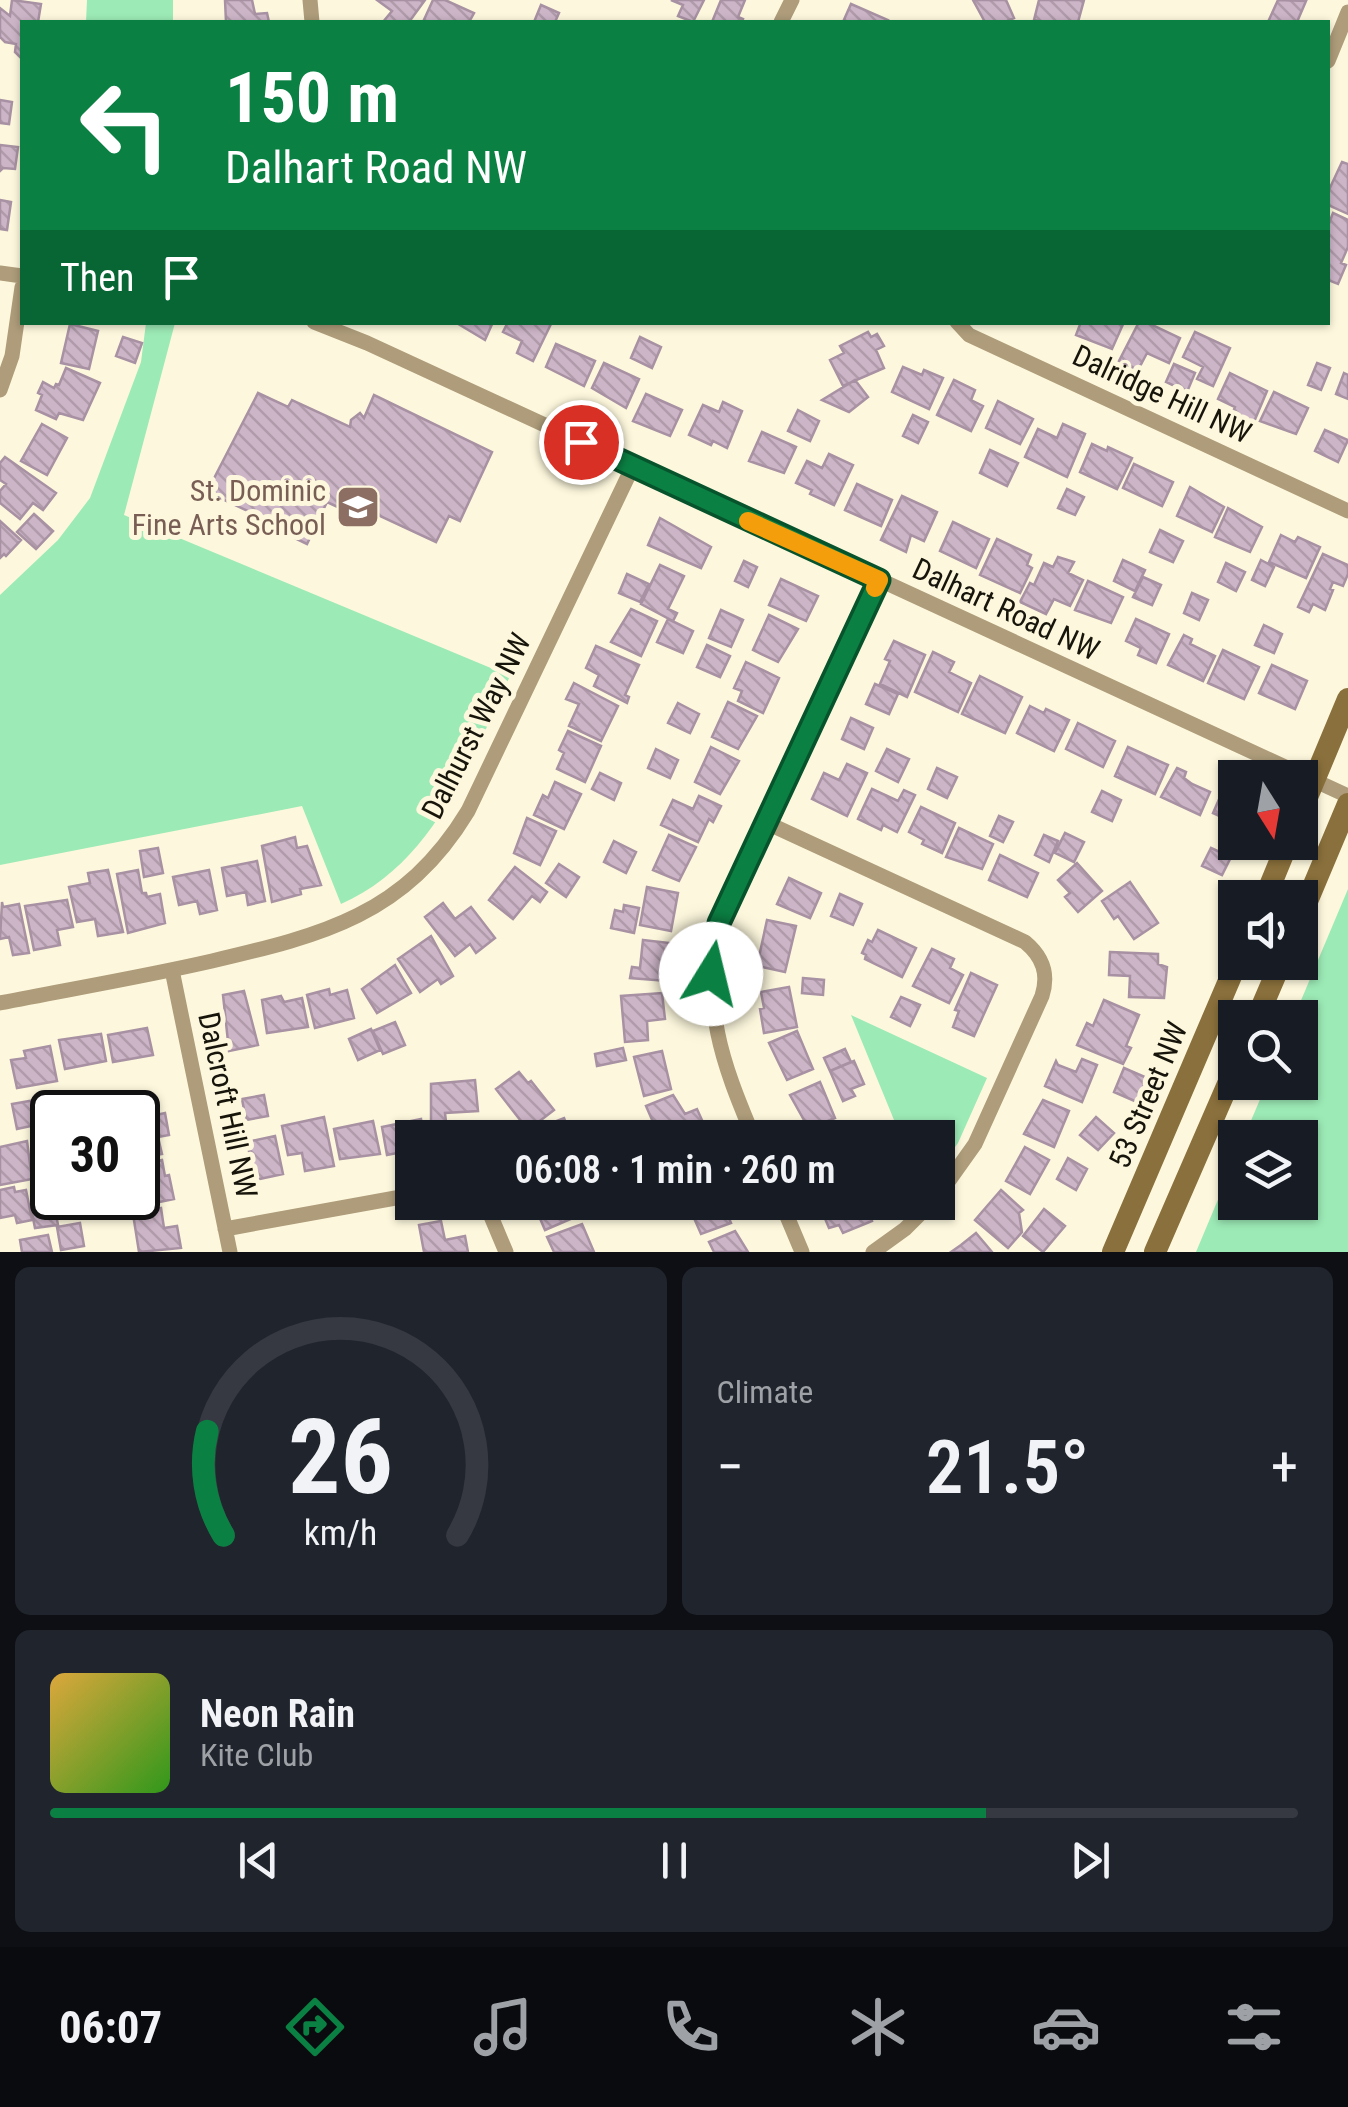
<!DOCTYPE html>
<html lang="en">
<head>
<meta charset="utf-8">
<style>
  body { margin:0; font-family:"Roboto Condensed",sans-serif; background:#20242c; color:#f1f3f6; height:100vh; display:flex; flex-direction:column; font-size:38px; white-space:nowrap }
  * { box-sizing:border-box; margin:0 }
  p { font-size:32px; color:#9ea1a6 }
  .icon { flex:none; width:55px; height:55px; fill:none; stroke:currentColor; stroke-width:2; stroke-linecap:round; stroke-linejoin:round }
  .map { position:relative; height:1252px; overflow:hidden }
  .side { display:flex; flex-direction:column; gap:15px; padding:15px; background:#0d0f14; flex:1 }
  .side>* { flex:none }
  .hud { position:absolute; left:20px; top:20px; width:1310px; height:305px; border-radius:0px; box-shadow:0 2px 8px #0004; background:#0b8043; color:#fff; overflow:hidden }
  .needle { width:65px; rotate:169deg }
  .tools { position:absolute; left:1218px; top:760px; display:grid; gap:20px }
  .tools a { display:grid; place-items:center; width:100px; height:100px; border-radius:0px; background:#171b24; box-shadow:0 2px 8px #0004; font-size:50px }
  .speed { position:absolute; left:30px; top:1090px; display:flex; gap:20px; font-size:50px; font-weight:700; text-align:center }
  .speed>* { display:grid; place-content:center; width:130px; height:130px; border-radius:50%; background:#171b24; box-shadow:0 2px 8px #0004; line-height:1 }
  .speed .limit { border:5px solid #111; border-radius:15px; background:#fff; color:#111 }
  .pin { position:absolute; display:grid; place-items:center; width:85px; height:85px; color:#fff; margin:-42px; border:5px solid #fff; border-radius:50%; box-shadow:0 2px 10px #0007 }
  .me { position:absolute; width:110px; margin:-55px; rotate:9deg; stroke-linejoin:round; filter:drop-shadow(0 0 8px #0008) }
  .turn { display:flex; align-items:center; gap:35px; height:210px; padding:0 40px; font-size:45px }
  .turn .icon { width:130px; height:130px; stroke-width:2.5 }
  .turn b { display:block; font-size:70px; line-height:85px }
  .then { display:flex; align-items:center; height:95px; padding:0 40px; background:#0003; gap:20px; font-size:38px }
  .big { font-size:75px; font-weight:600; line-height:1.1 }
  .side .tile { flex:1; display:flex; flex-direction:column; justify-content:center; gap:15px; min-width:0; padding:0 35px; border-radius:15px; background:#20242c }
  .side .dial { align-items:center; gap:0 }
  .dial svg { height:260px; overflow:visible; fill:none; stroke:#363941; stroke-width:7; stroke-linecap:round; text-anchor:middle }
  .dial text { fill:#f1f3f6; stroke:none }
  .song { display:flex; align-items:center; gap:30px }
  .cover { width:120px; height:120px; border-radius:15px; background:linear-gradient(135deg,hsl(40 70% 55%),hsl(110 70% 35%)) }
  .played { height:10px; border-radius:5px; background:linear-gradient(90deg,#0b8043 75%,#363941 75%) }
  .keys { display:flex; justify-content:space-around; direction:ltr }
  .heat { display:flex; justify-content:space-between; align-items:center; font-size:55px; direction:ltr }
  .side .tiles { flex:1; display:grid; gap:15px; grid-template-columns:1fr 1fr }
  .tile:last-child { grid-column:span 2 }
  .trip { position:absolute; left:395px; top:1120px; width:560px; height:100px; border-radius:0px; background:#171b24; box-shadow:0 2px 8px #0004; font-weight:600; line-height:100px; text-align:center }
  .tab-bar { display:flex; height:160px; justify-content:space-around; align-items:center; background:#090b0e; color:#9ea1a6 }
  .tab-bar .icon { width:70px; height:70px }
  .tab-bar .active { color:#0b8043 }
  .tab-bar b { font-size:45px; color:#f1f3f6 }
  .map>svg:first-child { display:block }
  .green { fill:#9ceab6 }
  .building { fill:url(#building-back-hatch); stroke:#a791a2; stroke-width:2.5 }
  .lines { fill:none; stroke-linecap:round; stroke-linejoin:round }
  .minor { stroke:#ae9c7a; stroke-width:15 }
  .secondary { stroke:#8a703c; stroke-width:22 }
  .route-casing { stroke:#07532c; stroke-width:25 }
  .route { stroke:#0b8043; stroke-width:18 }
  .slow { stroke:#f59e0b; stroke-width:18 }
  .labels { text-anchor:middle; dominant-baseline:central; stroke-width:10; stroke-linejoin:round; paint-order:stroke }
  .street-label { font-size:30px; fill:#17150b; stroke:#fdf8dd }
  .education-label { font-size:30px; fill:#785e54; stroke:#fdf8dd; text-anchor:end }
</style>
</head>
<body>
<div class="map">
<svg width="1348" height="1252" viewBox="0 0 1348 1252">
  <defs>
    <pattern id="building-back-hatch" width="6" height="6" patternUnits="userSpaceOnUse" patternTransform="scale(2.5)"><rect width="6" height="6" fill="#cdb5c8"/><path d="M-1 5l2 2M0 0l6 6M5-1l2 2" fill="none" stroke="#af9baa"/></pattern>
  </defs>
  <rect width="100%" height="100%" fill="#fdf8dd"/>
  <path class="green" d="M87 0H173V22H86Z
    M146 323H175L124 515 510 676C471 761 433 864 341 904L302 806 0 865V595L58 540 90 498 141 362Z
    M1348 889V1252H1196L1235 1159V1202H1300V1138L1244 1137 1267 1083 1300 1082V1018L1294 1017Z
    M851 1015 987 1078 958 1143 938 1170V1138L901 1137Z"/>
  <path class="building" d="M12 0 41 4 38 22H22V59L15 52 16 44 5 42 0 37V8L10 16Z
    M225 0H252L255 14 267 13 269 22H226Z
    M377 0H425L409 22H383L392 11Z
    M433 0H445L474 13 469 22H423Z
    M671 0H704L693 22 678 16 683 5Z
    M721 0H745L738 17 743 19 742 22H712Z
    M973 0H1006L1014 18 1005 22H985Z
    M1039 0H1084L1078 22H1045L1034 20Z
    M1278 0 1306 1 1297 22H1268Z
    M851 4 888 20 887 22H843Z
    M541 5 559 13 555 22H534Z
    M0 100 12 102 9 124 0 123Z
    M0 145 18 147 15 169 3 168 0 171Z
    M1342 162 1348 164V214L1328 205V192Z
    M0 200 11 202 7 230 0 229Z
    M1333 213 1348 220V247L1341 263 1346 265 1338 284 1328 280V226Z
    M455 322H493L485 340Z
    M508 322 551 324 533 361 517 353 522 341 503 332Z
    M1081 322H1124L1112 349 1076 335Z
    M1139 322H1146L1180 338 1169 363 1147 353 1138 370 1119 361Z
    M70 324 98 331 89 369 61 363Z
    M868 332 871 337 877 334 884 346 876 350 884 368 843 386 830 360 844 353 840 346Z
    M1195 332 1230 348 1213 386 1197 379 1203 367 1183 357Z
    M123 337 142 343 135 363 116 356Z
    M640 337 661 347 652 368 631 358Z
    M556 344 595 361 584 386 546 367Z
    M604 363 639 379 626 408 592 388Z
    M1317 363 1330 368 1321 390 1308 385Z
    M1174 364 1195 373 1187 392 1166 382Z
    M903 367 922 375 924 370 943 378 929 409 892 392Z
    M66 368 100 383 83 420 59 413 56 419 36 410 42 395 38 393 43 382 54 388 56 384 59 385Z
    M1230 373 1267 391 1248 436 1227 426 1235 407 1218 399Z
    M1344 373 1348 375V399L1336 394Z
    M855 380 868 397 849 412 822 400Z
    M954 380 975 390 971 400 983 406 971 431 937 415Z
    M1274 392 1308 408 1296 434 1260 421Z
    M258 393 288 407 292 400 350 427 351 420 360 413 364 418 374 395 492 452 460 521 449 516 436 542 350 502 346 511 327 502 307 544 278 530 280 526 207 492Z
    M646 394 682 410 670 436 633 421Z
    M998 401 1033 419 1020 444 986 428Z
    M723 402 742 411 727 448 713 441 711 445 689 435 703 405 719 412Z
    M798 410 819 421 810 441 788 431Z
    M913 415 928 422 918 443 903 436Z
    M42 424 67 438 47 475 21 461Z
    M1063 424 1085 434 1067 477 1025 457 1038 429 1057 438Z
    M1325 430 1348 440 1338 462 1315 451Z
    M762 432 796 447 784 473 749 461Z
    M1092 444 1107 451 1108 447 1132 458 1117 489 1080 472Z
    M990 450 1018 463 1007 486 980 473Z
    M829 454 853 465 834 505 810 494 812 490 796 483 807 461 822 468Z
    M5 457 56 493 43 510 33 503 20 519 0 503V491L6 484 0 480V463Z
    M1134 464 1173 482 1162 506 1123 488Z
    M857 484 892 500 881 526 845 510Z
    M1190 487 1224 507 1212 532 1177 516Z
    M1067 489 1084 497 1075 515 1058 508Z
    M902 496 937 512 924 541 911 535 906 552 881 540Z
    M1228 508 1262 527 1250 552 1215 537Z
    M34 514 53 531 36 549 17 532Z
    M660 518 711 547 701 568 648 545Z
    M0 521 21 540 6 556 4 554 0 558Z
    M953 522 989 539 976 568 940 551Z
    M1160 530 1183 541 1173 562 1150 552Z
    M1281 535 1295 542 1298 537 1320 547 1306 578 1269 562Z
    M997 539 1031 555 1027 565 1032 568 1020 593 980 575Z
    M1323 554 1348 565V574L1343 586 1333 582 1330 589 1333 590 1325 610 1313 604 1309 612 1298 607Z
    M1058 557 1074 562 1068 573 1083 580 1070 606 1054 599 1046 614 1020 602 1030 583 1034 585 1044 563 1053 567Z
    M1123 560 1145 570 1135 591 1114 581Z
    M1261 560 1274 567 1265 586 1252 580Z
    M744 561 757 567 748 587 735 581Z
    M1226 563 1245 572 1236 591 1218 582Z
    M660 565 684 576 668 609 677 613 673 621 641 604Z
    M627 574 649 584 640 602 619 593Z
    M1143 577 1161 585 1152 605 1133 597Z
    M781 579 818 596 806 621 769 605Z
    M1088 581 1123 597 1111 623 1075 610Z
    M1192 593 1208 600 1199 620 1184 613Z
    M631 609 657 621 641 656 611 642Z
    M721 610 743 620 731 647 709 638Z
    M769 615 798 629 778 662 753 650Z
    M668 619 693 631 683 653 657 642Z
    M1136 619 1169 634 1156 663 1138 655 1141 648 1126 641Z
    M1264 625 1282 634 1274 653 1255 645Z
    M1184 635 1192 639 1190 644 1215 656 1203 681 1168 665Z
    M894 641 925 655 907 697 880 684 890 661 885 659Z
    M707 645 730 656 720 677 697 667Z
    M596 646 639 665 625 695 629 697 627 703 594 686 599 675 586 668Z
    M1223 650 1259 667 1244 699 1208 683Z
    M933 652 954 662 949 672 971 683 958 712 915 692Z
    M746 662 779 678 763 713 738 701 742 691 734 688Z
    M1272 665 1307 681 1295 709 1259 693Z
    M980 676 1022 697 1005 733 962 714Z
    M574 683 618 706 601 741 569 726 579 704 566 699Z
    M875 684 898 694 889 714 866 704Z
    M728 702 757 716 738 749 712 737Z
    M678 703 699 714 690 733 668 723Z
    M1030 706 1044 713 1046 709 1069 720 1054 751 1017 733Z
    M851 718 873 728 864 749 842 739Z
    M1078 723 1115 741 1103 767 1066 749Z
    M568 731 601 746 585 782 557 769 564 753 559 750Z
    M711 747 739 761 720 794 695 782Z
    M1128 747 1168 765 1155 794 1115 776Z
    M656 749 678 760 670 778 648 768Z
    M887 749 909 759 898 782 876 771Z
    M847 764 867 773 847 816 812 799 824 773 839 780Z
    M937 768 957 777 947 798 928 789Z
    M1177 768 1186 772 1184 778 1192 784 1210 792 1200 815 1161 797Z
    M600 773 621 783 614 800 592 789Z
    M555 782 581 794 564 829 534 815 543 795 548 798Z
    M1224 788 1235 793V823L1213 813Z
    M872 789 898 801 904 790 915 795 897 832 883 825 881 830 858 819Z
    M1102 791 1121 800 1112 821 1092 812Z
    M699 796 721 806 713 822 709 819 698 842 661 825 673 800 693 809Z
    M921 807 955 823 942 853 922 844 924 840 909 832Z
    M999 816 1013 822 1003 842 990 836Z
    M527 818 556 831 540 865 514 853Z
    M959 828 993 844 982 869 946 857Z
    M1065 833 1084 842 1074 862 1055 853Z
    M669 835 696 847 679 881 653 870Z
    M1044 835 1058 841 1049 862 1035 855Z
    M295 837 297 848 307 846 321 885 300 889 301 894 272 902 262 846Z
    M614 841 636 852 626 873 604 862Z
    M158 848 163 873 144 877 140 851Z
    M1211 848 1231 857 1222 875 1202 866Z
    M1000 855 1038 873 1027 897 989 880Z
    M257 861 265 901 248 905 246 892 227 896 222 868Z
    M1077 863 1102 891 1078 912 1065 897 1070 893 1058 880Z
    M559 864 579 877 566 897 546 883Z
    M515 867 547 892 540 902 532 896 513 919 489 900Z
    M108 870 123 932 98 936 95 919 77 922 69 887 90 883 88 873Z
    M138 870 142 893H146L147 897 160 894 165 923 128 933 117 874Z
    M209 870 217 910 200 914 197 901 179 905 173 877Z
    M789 878 821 893 810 918 777 904Z
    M1130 882 1158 923 1134 939 1118 916 1114 919 1102 901Z
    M647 887 678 893 671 931 640 925Z
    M840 894 862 904 853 925 831 916Z
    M67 900 73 927 57 930 60 945 34 950 25 906Z
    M2 902 3 907 19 904 29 953 13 955 9 937 0 939Z
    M443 903 455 919 471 907 495 938 476 953 470 944 455 956 425 917Z
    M624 905 639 908 634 933 611 928 615 910 623 912Z
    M767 920 796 926 785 972 757 966Z
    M878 930 916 948 902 977 865 959 866 955 862 953 868 940 872 942Z
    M431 936 453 976 441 984 438 979 420 992 398 959Z
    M643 940 670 943 667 981 630 978 632 967 640 968Z
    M932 949 954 959 950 968 963 975 949 1003 913 986Z
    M1110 952 1158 954V964L1167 967 1164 998 1129 997 1130 976 1109 975Z
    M395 965 411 993 377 1013 362 989Z
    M971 973 997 985 974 1036 953 1027 959 1011 955 1010Z
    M803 978 824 980 823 995 802 993Z
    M789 987 797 1027 764 1033 760 1009 764 1008 761 992Z
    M329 989 330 995 347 990 354 1018 315 1028 307 995Z
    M244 991 258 1045 229 1051 223 995Z
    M662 993 665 1019 647 1021 648 1040 625 1042 621 996Z
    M281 996 284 1002 302 998 308 1027 267 1033 262 1000Z
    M901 997 920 1005 910 1026 891 1017Z
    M1104 1000 1139 1015 1126 1046 1131 1048 1123 1064 1077 1045 1087 1023 1093 1026Z
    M395 1022 405 1045 383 1054 373 1031Z
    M147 1028 153 1055 113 1062 108 1035Z
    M371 1029 380 1050 358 1060 349 1039Z
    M797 1031 813 1069 787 1080 769 1043Z
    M101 1034 106 1061 65 1069 59 1040Z
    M50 1046 57 1081 17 1088 11 1060 26 1058 24 1051Z
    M623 1048 626 1060 597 1066 595 1054Z
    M845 1049 851 1062 830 1071 824 1058Z
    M662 1051 671 1089 644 1096 634 1057Z
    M1082 1059 1097 1065 1082 1102 1045 1086 1056 1061 1058 1065 1076 1072Z
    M854 1061 864 1084 851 1089 855 1096 843 1101 830 1071Z
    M1124 1068 1147 1078 1137 1102 1114 1092Z
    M519 1072 528 1083 531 1081 554 1110 528 1130 496 1089Z
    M475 1080 478 1111 445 1113 447 1131 431 1133V1084Z
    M820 1082 835 1118 809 1129 790 1095Z
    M264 1095 268 1116 246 1120 242 1099Z
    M673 1095 685 1114 697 1109 706 1129 686 1138H660L646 1106Z
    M35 1100 40 1124 17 1129 12 1104Z
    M1043 1100 1069 1111 1054 1147 1024 1134Z
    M165 1113 169 1135 158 1137 162 1154 138 1158V1119Z
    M324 1117 334 1166 305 1171 302 1153 288 1155 282 1126Z
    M1096 1117 1114 1133 1098 1150 1080 1135Z
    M564 1118 572 1138H543L539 1128Z
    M421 1119 424 1138H412V1150L387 1155 382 1127Z
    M373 1121 380 1154 340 1159 334 1129Z
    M836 1123 842 1138H808L807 1135Z
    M275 1136 283 1174 255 1180 247 1142Z
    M27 1141 32 1179 0 1185V1147Z
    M1025 1147 1049 1160 1030 1194 1006 1181Z
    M1068 1158 1087 1169 1076 1190 1057 1179Z
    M162 1160 165 1176 169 1175 174 1199 140 1206 138 1165Z
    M14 1187 15 1192 26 1190 32 1220 17 1223 15 1215 0 1218V1190Z
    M1001 1190 1023 1210 1019 1213 1022 1232 1008 1248 975 1220Z
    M540 1202H568L575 1217 545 1230 536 1209 542 1206Z
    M687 1202H722L731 1223 701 1234Z
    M818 1202H882L885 1211 871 1218 872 1221 843 1233 839 1225 829 1228Z
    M161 1208 164 1228 177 1226 181 1248 139 1252 133 1214Z
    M55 1209 58 1225 35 1228 32 1213Z
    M1044 1209 1065 1226 1043 1252 1023 1236Z
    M441 1221 445 1240 465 1236 468 1252H424L419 1225Z
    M80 1223 84 1246 61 1250 57 1227Z
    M582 1224 594 1252H554L547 1237Z
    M735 1231 748 1252H714L709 1242Z
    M976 1233 992 1252H951L961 1245Z
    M48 1235 52 1252H22L20 1240Z"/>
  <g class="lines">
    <path class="minor" d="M310 0 312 22
      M781 22 792 0
      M1328 61 1348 12
      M0 273 22 276
      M314 322 367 343 1348 796
      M957 322 969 335 1348 511
      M0 390 12 356 22 287
      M765 822 1025 942C1043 957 1049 974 1042 996L975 1144 938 1196
      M172 970 230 1252
      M0 1003C71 989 142 977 212 961 323 935 405 915 468 811L633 466
      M754 1138C721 1060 702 1008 719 923L879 580
      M485 1202 506 1252
      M781 1202 802 1252
      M225 1229 412 1195
      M873 1252 905 1229 932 1202"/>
    <path class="secondary" d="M1300 814 1348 699
      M1265 898 1288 842
      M1300 918 1348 804
      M1257 1018 1281 962
      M1113 1252 1237 962
      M1155 1252 1235 1068"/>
  </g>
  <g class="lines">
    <defs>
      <path id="route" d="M581 442 879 580 719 923 711 974"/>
    </defs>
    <use href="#route" class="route-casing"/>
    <use href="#route" class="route"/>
    <path class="slow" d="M748 521 879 580 875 588"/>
  </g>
  <defs>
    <symbol id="school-square" viewBox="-11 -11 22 22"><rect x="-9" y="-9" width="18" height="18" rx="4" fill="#8d6e63" stroke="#fdf8dd"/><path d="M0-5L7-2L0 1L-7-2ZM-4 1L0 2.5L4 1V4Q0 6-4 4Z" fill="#fff"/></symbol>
  </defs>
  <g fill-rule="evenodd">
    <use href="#school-square" x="333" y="482" width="50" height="50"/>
  </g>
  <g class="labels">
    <g class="street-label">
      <text transform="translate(1162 394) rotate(25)">Dalridge Hill NW</text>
      <text transform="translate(1006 609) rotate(25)">Dalhart Road NW</text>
      <text transform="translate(476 726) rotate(-63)">Dalhurst Way NW</text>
      <text transform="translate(1148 1095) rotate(-67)">53 Street NW</text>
      <text transform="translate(228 1105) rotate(78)">Dalcroft Hill NW</text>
    </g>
    <g class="education-label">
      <text x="326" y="490">St. Dominic<tspan x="326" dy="34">Fine Arts School</tspan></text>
    </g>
  </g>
</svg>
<div class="tools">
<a><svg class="needle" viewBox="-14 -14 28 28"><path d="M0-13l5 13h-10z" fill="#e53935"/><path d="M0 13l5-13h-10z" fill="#9ea1a6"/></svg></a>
<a><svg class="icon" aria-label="sound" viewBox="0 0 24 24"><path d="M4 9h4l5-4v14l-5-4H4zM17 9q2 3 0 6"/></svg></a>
<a><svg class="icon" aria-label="search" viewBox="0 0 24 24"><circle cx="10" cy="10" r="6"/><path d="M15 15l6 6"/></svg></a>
<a><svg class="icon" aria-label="layers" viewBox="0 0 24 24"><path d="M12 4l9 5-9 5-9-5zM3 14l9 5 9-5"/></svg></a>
</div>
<div class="speed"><div class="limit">30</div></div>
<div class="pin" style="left:581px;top:442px;background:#d93025"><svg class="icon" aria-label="arrive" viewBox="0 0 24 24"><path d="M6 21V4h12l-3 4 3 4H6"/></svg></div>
<svg class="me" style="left:711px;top:974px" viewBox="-20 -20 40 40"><circle r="19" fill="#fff"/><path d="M0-13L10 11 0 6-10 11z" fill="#0b8043"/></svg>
<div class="trip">06:08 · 1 min · 260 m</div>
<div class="hud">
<div class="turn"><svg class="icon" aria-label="left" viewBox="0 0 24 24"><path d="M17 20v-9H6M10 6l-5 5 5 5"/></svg><div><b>150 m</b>Dalhart Road NW</div></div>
<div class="then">Then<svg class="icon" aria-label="arrive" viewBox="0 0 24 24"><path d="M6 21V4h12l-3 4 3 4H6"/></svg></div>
</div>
</div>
<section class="side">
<div class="tiles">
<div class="tile dial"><svg viewBox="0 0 100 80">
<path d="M14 69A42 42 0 1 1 86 69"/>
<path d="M14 69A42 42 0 0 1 9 37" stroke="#0b8043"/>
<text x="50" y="56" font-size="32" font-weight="700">26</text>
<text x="50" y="72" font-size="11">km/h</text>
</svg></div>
<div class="tile"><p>Climate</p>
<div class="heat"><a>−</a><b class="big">21.5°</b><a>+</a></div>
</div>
<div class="tile">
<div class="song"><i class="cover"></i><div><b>Neon Rain</b><p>Kite Club</p></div></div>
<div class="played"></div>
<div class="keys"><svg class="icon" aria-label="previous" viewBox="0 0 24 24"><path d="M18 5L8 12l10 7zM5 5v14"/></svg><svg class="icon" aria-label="pause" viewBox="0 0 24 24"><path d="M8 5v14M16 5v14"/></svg><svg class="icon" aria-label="next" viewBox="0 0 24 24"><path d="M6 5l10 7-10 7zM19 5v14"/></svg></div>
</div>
</div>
</section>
<nav class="tab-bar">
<b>06:07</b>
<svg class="icon active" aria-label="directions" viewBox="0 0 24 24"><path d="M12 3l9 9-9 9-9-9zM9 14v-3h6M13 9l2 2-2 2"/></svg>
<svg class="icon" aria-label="music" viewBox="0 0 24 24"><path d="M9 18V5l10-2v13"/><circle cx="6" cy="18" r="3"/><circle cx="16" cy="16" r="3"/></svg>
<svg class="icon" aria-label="phone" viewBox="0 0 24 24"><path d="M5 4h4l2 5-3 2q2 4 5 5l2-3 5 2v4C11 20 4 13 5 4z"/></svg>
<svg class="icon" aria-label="climate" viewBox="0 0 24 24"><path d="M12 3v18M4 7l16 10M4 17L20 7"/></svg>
<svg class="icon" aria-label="car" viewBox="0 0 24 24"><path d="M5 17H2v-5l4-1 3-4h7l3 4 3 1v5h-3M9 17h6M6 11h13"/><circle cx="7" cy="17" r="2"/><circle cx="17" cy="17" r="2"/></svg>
<svg class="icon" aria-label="filters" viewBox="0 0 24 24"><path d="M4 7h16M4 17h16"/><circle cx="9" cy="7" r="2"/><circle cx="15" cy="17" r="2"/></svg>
</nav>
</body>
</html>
